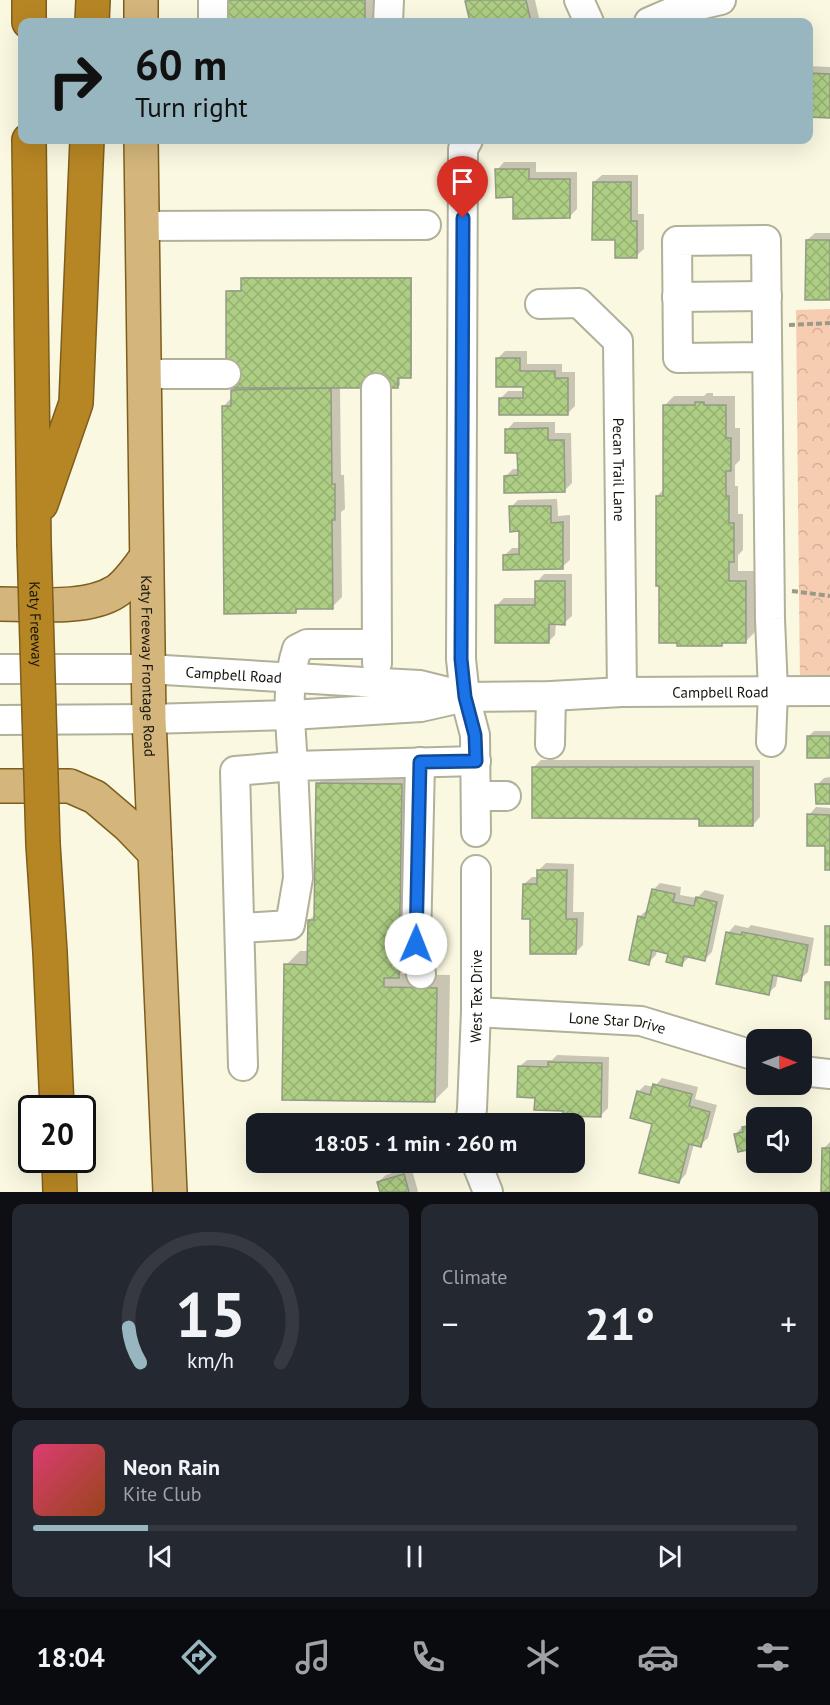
<!DOCTYPE html>
<html lang="en">
<head>
<meta charset="utf-8">
<style>
  body { margin:0; font-family:"PT Sans",sans-serif; background:#242831; color:#f1f3f6; height:100vh; display:flex; flex-direction:column; font-size:22px; white-space:nowrap }
  * { box-sizing:border-box; margin:0 }
  p { font-size:20px; color:#9ea1a6 }
  .icon { flex:none; width:33px; height:33px; fill:none; stroke:currentColor; stroke-width:2; stroke-linecap:round; stroke-linejoin:round }
  .map { position:relative; height:1192px; overflow:hidden }
  .drawer { display:flex; flex-direction:column; gap:12px; padding:12px; background:#0d0f14; flex:1 }
  .drawer>* { flex:none }
  .guide { position:absolute; left:18px; top:18px; width:795px; height:126px; border-radius:12px; box-shadow:0 6px 24px #0002; background:#98b6c0; color:#111; overflow:hidden }
  .needle { width:39px; rotate:90deg }
  .tools { position:absolute; left:746px; top:1029px; display:grid; gap:12px }
  .tools a { display:grid; place-items:center; width:66px; height:66px; border-radius:12px; background:#171b24; box-shadow:0 6px 24px #0002; font-size:30px }
  .speed { position:absolute; left:18px; top:1095px; display:flex; gap:12px; font-size:30px; font-weight:700; text-align:center }
  .speed>* { display:grid; place-content:center; width:78px; height:78px; border-radius:50%; background:#171b24; box-shadow:0 6px 24px #0002; line-height:1 }
  .speed .limit { border:3px solid #111; border-radius:9px; background:#fff; color:#111 }
  .pin { position:absolute; display:grid; place-items:center; width:51px; height:51px; color:#fff; margin:-62px -26px; border-radius:50% 50% 50% 0; rotate:-45deg; box-shadow:0 0 6px #0007 }
  .pin .icon { rotate:45deg }
  .me { position:absolute; width:66px; margin:-33px; rotate:1deg; stroke-linejoin:round; filter:drop-shadow(0 0 4px #0008) }
  .turn { display:flex; align-items:center; gap:21px; height:126px; padding:0 18px; font-size:27px }
  .turn .icon { width:78px; height:78px; stroke-width:2.5 }
  .turn b { display:block; font-size:42px; line-height:51px }
  .big { font-size:45px; font-weight:700; line-height:1.1 }
  .drawer .tile { flex:1; display:flex; flex-direction:column; justify-content:center; gap:9px; min-width:0; padding:0 21px; border-radius:12px; background:#242831 }
  .drawer .dial { align-items:center; gap:0 }
  .dial svg { height:156px; overflow:visible; fill:none; stroke:#363941; stroke-width:7; stroke-linecap:round; text-anchor:middle }
  .dial text { fill:#f1f3f6; stroke:none }
  .song { display:flex; align-items:center; gap:18px }
  .cover { width:72px; height:72px; border-radius:9px; background:linear-gradient(135deg,hsl(340 70% 55%),hsl(20 70% 35%)) }
  .played { height:6px; border-radius:3px; background:linear-gradient(90deg,#98b6c0 15%,#363941 15%) }
  .keys { display:flex; justify-content:space-around; direction:ltr }
  .heat { display:flex; justify-content:space-between; align-items:center; font-size:33px; direction:ltr }
  .drawer .tiles { flex:1; display:grid; gap:12px; grid-template-columns:1fr 1fr }
  .tile:last-child { grid-column:span 2 }
  .trip { position:absolute; left:246px; top:1113px; width:339px; height:60px; border-radius:12px; background:#171b24; box-shadow:0 6px 24px #0002; font-weight:700; line-height:60px; text-align:center }
  .tabs { display:flex; height:96px; justify-content:space-around; align-items:center; background:#090b0e; color:#9ea1a6 }
  .tabs .icon { width:42px; height:42px }
  .tabs .active { color:#98b6c0 }
  .tabs b { font-size:27px; color:#f1f3f6 }
  .map>svg:first-child { display:block }
  .park { fill:url(#park-crowns) }
  .shadow { fill:#0003 }
  .building { fill:url(#building-cross-hatch); stroke:#929b86; stroke-width:1.5 }
  .lines { fill:none; stroke-linecap:round; stroke-linejoin:round }
  .minor-casing { stroke:#b1b099; stroke-width:32 }
  .major-casing { stroke:#7f5e1c; stroke-width:36 }
  .highway-casing { stroke:#7f5e1c; stroke-width:36 }
  .path { stroke:#9b9a88; stroke-width:4; stroke-dasharray:6 3; stroke-linecap:butt }
  .minor { stroke:#fff; stroke-width:28 }
  .major { stroke:#d4b67c; stroke-width:33 }
  .highway { stroke:#b78624; stroke-width:33 }
  .highway-bridge-casing { stroke:#7f5e1c; stroke-width:36; stroke-linecap:butt }
  .highway-bridge { stroke:#b78624; stroke-width:33 }
  .route-casing { stroke:#114b97; stroke-width:15 }
  .route { stroke:#1a73e8; stroke-width:10 }
  .labels { text-anchor:middle; dominant-baseline:central; stroke-width:4.5; stroke-linejoin:round; paint-order:stroke }
  .street-label { font-size:15px; fill:#16150d; stroke:#fff }
</style>
</head>
<body>
<div class="map">
<svg width="830" height="1192" viewBox="0 0 830 1192">
  <defs>
    <pattern id="park-crowns" width="20" height="18" patternUnits="userSpaceOnUse" patternTransform="scale(1.5)"><rect width="20" height="18" fill="#f7cdb1"/><path d="M2 6a3 3 0 1 1 6 0M12 15a3 3 0 1 1 6 0" fill="none" stroke="#d3af97"/></pattern>
    <pattern id="building-cross-hatch" width="8" height="8" patternUnits="userSpaceOnUse" patternTransform="scale(1.5)"><rect width="8" height="8" fill="#aece84"/><path d="M0 0l8 8M0 8l8-8" fill="none" stroke="#95b071"/></pattern>
  </defs>
  <rect width="100%" height="100%" fill="#faf8e0"/>
  <path class="park" d="M830 309V684L800 685 796 310Z"/>
  <path class="shadow" d="M228 0H374V22H228Z
    M469 0H535L540 22H504L503 18 482 22H472L467 2Z
    M808 66 830 67V116H808Z
    M618 140H629L620 143Z
    M504 162H536V172H577V209L570 216 514 196 497 170Z
    M602 175H638V214H644V249L636 256 616 239 594 182Z
    M815 233H830V299L807 240Z
    M244 277H412V375L410 377H400V385L398 387H340L341 475H344L345 509 341 512 342 597 332 607 299 608 295 612 223 407 232 397V390L236 387 227 292 229 290H242V279Z
    M505 351H527V364H562V372H575V406L567 414 501 398 508 391H524V386L497 359Z
    M707 393H713V396H735V428H740V460L735 465V486H738V514H743V550L738 555V571H755V632L745 642H724L721 645 657 496 664 489V406L674 396H704Z
    M514 422H555V433H571L572 483 564 491 506 476 513 469H519V451L507 430Z
    M557 499 558 516 570 515V560L562 567 505 555 512 548H520V530L511 507 518 500Z
    M544 574H572V616L564 623H556L555 635 548 642 497 605 504 598H536L537 582Z
    M814 731H830V756L809 736Z
    M541 760H760V817L753 825 700 817 534 767Z
    M332 769 415 771 412 962 401 974 450 975 448 1087 434 1101 286 965 300 951H309V920L316 914 318 784Z
    M830 777V802L817 785 824 778Z
    M816 807 830 808V869L827 845 809 815Z
    M546 863 574 864 573 912H584L583 945 576 952 532 918 524 884 532 877H538V871Z
    M660 883 681 887 680 895 697 898 705 890 724 895 712 952 705 959 689 957 682 964 669 953 657 950 656 955 648 963 639 917 647 910H649L653 890Z
    M735 925 748 928 751 925 814 938 808 972 800 979 778 975 776 986 768 993 728 933Z
    M557 1055 609 1057 608 1108 600 1116 565 1110 536 1097 519 1067 527 1060H552Z
    M662 1078 698 1087 695 1099 717 1105 708 1138 700 1145 694 1144 686 1174 679 1182 654 1123 638 1092 645 1085 654 1087Z
    M756 1121V1147L736 1134 740 1129 744 1128 749 1123Z
    M830 1142V1192H822L823 1149Z
    M411 1167 418 1191 417 1192H381L378 1182 386 1175Z"/>
  <path class="building" d="M227 0H365V22H227Z
    M470 0H526L531 22H502L501 20 489 22H470L465 1Z
    M808 73 830 74V118L808 117Z
    M495 169H529V179H570V218L513 219V197L496 198Z
    M593 182H631V221H637V258H615V240H592Z
    M806 240H830V300H805Z
    M241 278H411V378H398V388H226V291H241Z
    M496 358H520V371H555V378H568V415H499V398H523V387H496Z
    M331 388 332 484H335V520H332L333 609H296V613L224 614 222 406H231V390Z
    M695 402H704V405H726V438H731V471H726V496H729V523H734V562H729V581H746V643H722V646H677V643H659V586H656V496H663V405H695Z
    M548 428V440H564L565 492 504 493V476L518 475 517 453H505V429Z
    M509 506H551V523L563 522V569L503 570V555L519 554V531L510 532Z
    M535 581H565V625L549 624V643H495V605H535Z
    M807 736H830V758H807Z
    M532 767H753V826H699V819L532 818Z
    M316 783 402 784 399 978H384V987L437 988 435 1102 282 1100 284 964 307 965 308 920H314Z
    M815 784H830V804H816Z
    M807 814 830 815V870H825V846H807Z
    M537 870H567L566 919H577L576 954H530V919H522L523 884H537Z
    M652 889 675 894 673 902 694 906 696 897 717 902 705 961 684 956 682 966 666 962 668 954 652 950 649 965 629 960 638 916 645 918Z
    M825 926H830V965H825Z
    M726 932 741 935 742 932 808 945 801 981 773 975 769 995 716 984Z
    M825 982H830V1019H825Z
    M548 1062 602 1063 601 1117 563 1116V1111L534 1110 535 1098 517 1097 518 1066 548 1067Z
    M653 1084 692 1094 689 1106 710 1112 701 1147 689 1144 679 1183 639 1173 652 1124 630 1118 637 1091 650 1095Z
    M756 1124V1148L738 1152 734 1134 743 1132 742 1127Z
    M822 1148H830V1192H821Z
    M404 1174 409 1192H380L377 1182Z"/>
  <g class="lines">
    <defs>
      <g id="minor">
        <path d="M579 0 589 22"/>
        <path d="M213 22V0"/>
        <path d="M388 22 389 0"/>
        <path d="M649 22 677 10 721 0"/>
        <path d="M468 140 463 149 461 659 465 697 475 735 476 832"/>
        <path d="M141 226 426 225"/>
        <path d="M677 297 767 296"/>
        <path id="s1" d="M540 304 579 303 618 341 622 692"/>
        <path d="M767 357 678 358 677 241 766 240 770 619 773 691 771 742"/>
        <path d="M143 374H226"/>
        <path d="M376 388 377 663"/>
        <path id="s2" d="M0 669H148L363 682 420 685 460 695"/>
        <path id="s3" d="M0 720 149 719 291 715 421 707 465 697 551 696 622 692 830 691"/>
        <path d="M550 744 551 696"/>
        <path d="M420 762 416 944 421 974"/>
        <path d="M476 796H506"/>
        <path d="M240 928 290 925 298 878 293 766 476 761"/>
        <path id="s4" d="M476 1012 641 1021 756 1056"/>
        <path d="M243 1066 235 771 293 766C291 729 285 684 297 649L307 644H377"/>
        <path d="M801 1069 811 1072 830 1074"/>
        <path id="s5" d="M470 1124 472 1109 476 1012V870"/>
        <path d="M476 1162 488 1192"/>
      </g>
      <g id="major">
        <path d="M141 22V0"/>
        <path id="s6" d="M141 140 149 719 170 1192"/>
        <path d="M0 604C33 604 87 610 115 592 127 585 137 569 146 558"/>
        <path d="M0 786H70L95 797 129 826 155 853"/>
      </g>
      <path id="highway" d="M29 22V0
        M92 22 93 0
        M29 140 34 543
        M41 504 76 403 87 140
        M43 844 50 952 57 1108
        M59 1160 60 1192"/>
    </defs>
    <use href="#minor" class="minor-casing"/>
    <use href="#major" class="major-casing"/>
    <use href="#highway" class="highway-casing"/>
    <path class="path" d="M789 325 830 323
      M792 591 830 596"/>
    <use href="#minor" class="minor"/>
    <use href="#major" class="major"/>
    <use href="#highway" class="highway"/>
    <defs>
      <g id="highway-bridge">
        <path id="s7" d="M34 543 43 844"/>
      </g>
    </defs>
    <use href="#highway-bridge" class="highway-bridge-casing"/>
    <use href="#highway-bridge" class="highway-bridge"/>
  </g>
  <g class="lines">
    <defs>
      <path id="route" d="M416 944 420 762 476 761 475 735 465 697 461 659 463 218"/>
    </defs>
    <use href="#route" class="route-casing"/>
    <use href="#route" class="route"/>
  </g>
  <g class="labels">
    <g class="street-label">
      <text stroke="none"><textPath href="#s1" startOffset="222">Pecan Trail Lane</textPath></text>
      <text stroke="none"><textPath href="#s7" startOffset="81">Katy Freeway</textPath></text>
      <text stroke="none"><textPath href="#s6" startOffset="526">Katy Freeway Frontage Road</textPath></text>
      <text stroke="none"><textPath href="#s2" startOffset="234">Campbell Road</textPath></text>
      <text stroke="none"><textPath href="#s3" startOffset="722">Campbell Road</textPath></text>
      <text stroke="none"><textPath href="#s5" startOffset="128">West Tex Drive</textPath></text>
      <text stroke="none"><textPath href="#s4" startOffset="142">Lone Star Drive</textPath></text>
    </g>
  </g>
</svg>
<div class="tools">
<a><svg class="needle" viewBox="-14 -14 28 28"><path d="M0-13l5 13h-10z" fill="#e53935"/><path d="M0 13l5-13h-10z" fill="#9ea1a6"/></svg></a>
<a><svg class="icon" aria-label="sound" viewBox="0 0 24 24"><path d="M4 9h4l5-4v14l-5-4H4zM17 9q2 3 0 6"/></svg></a>
</div>
<div class="speed"><div class="limit">20</div></div>
<div class="pin" style="left:463px;top:218px;background:#d93025"><svg class="icon" aria-label="arrive" viewBox="0 0 24 24"><path d="M6 21V4h12l-3 4 3 4H6"/></svg></div>
<svg class="me" style="left:416px;top:944px" viewBox="-20 -20 40 40"><circle r="19" fill="#fff"/><path d="M0-13L10 11 0 6-10 11z" fill="#1a73e8"/></svg>
<div class="trip">18:05 · 1 min · 260 m</div>
<div class="guide">
<div class="turn"><svg class="icon" aria-label="right" viewBox="0 0 24 24"><path d="M7 20v-9h11M14 6l5 5-5 5"/></svg><div><b>60 m</b>Turn right</div></div>
</div>
</div>
<section class="drawer">
<div class="tiles">
<div class="tile dial"><svg viewBox="0 0 100 80">
<path d="M14 69A42 42 0 1 1 86 69"/>
<path d="M14 69A42 42 0 0 1 8 51" stroke="#98b6c0"/>
<text x="50" y="56" font-size="32" font-weight="700">15</text>
<text x="50" y="72" font-size="11">km/h</text>
</svg></div>
<div class="tile"><p>Climate</p>
<div class="heat"><a>−</a><b class="big">21°</b><a>+</a></div>
</div>
<div class="tile">
<div class="song"><i class="cover"></i><div><b>Neon Rain</b><p>Kite Club</p></div></div>
<div class="played"></div>
<div class="keys"><svg class="icon" aria-label="previous" viewBox="0 0 24 24"><path d="M18 5L8 12l10 7zM5 5v14"/></svg><svg class="icon" aria-label="pause" viewBox="0 0 24 24"><path d="M8 5v14M16 5v14"/></svg><svg class="icon" aria-label="next" viewBox="0 0 24 24"><path d="M6 5l10 7-10 7zM19 5v14"/></svg></div>
</div>
</div>
</section>
<nav class="tabs">
<b>18:04</b>
<svg class="icon active" aria-label="directions" viewBox="0 0 24 24"><path d="M12 3l9 9-9 9-9-9zM9 14v-3h6M13 9l2 2-2 2"/></svg>
<svg class="icon" aria-label="music" viewBox="0 0 24 24"><path d="M9 18V5l10-2v13"/><circle cx="6" cy="18" r="3"/><circle cx="16" cy="16" r="3"/></svg>
<svg class="icon" aria-label="phone" viewBox="0 0 24 24"><path d="M5 4h4l2 5-3 2q2 4 5 5l2-3 5 2v4C11 20 4 13 5 4z"/></svg>
<svg class="icon" aria-label="climate" viewBox="0 0 24 24"><path d="M12 3v18M4 7l16 10M4 17L20 7"/></svg>
<svg class="icon" aria-label="car" viewBox="0 0 24 24"><path d="M5 17H2v-5l4-1 3-4h7l3 4 3 1v5h-3M9 17h6M6 11h13"/><circle cx="7" cy="17" r="2"/><circle cx="17" cy="17" r="2"/></svg>
<svg class="icon" aria-label="filters" viewBox="0 0 24 24"><path d="M4 7h16M4 17h16"/><circle cx="9" cy="7" r="2"/><circle cx="15" cy="17" r="2"/></svg>
</nav>
</body>
</html>
